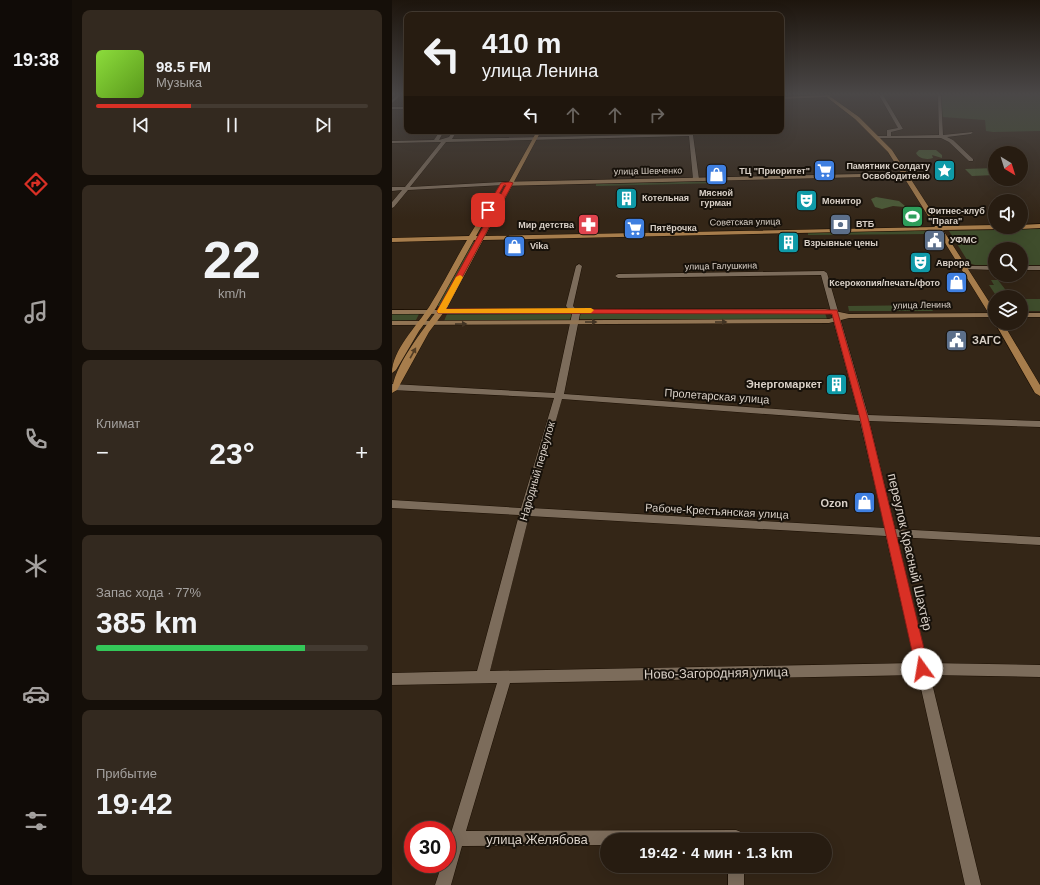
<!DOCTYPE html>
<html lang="ru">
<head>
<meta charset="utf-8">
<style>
  body { margin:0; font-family:Helvetica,sans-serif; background:#33291f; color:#f1f3f6; height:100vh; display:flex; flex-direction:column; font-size:15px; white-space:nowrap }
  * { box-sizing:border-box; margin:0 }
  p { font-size:13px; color:#a4a19f }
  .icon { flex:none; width:22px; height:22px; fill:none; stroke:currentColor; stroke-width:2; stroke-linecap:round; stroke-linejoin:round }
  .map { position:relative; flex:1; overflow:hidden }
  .panel { display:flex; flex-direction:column; gap:10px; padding:10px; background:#150f09; width:320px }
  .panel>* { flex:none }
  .hud { position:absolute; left:12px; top:12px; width:380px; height:122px; border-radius:8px; box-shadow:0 4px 16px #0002,0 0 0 1px #433a31; background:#271c11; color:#f1f3f6; overflow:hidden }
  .needle { width:26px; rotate:142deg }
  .controls { position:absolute; left:596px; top:146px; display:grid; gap:8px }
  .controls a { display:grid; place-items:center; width:40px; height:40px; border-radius:50%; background:#271c11; box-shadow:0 4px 16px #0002,0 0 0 1px #433a31; font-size:20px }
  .speed { position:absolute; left:12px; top:821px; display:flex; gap:8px; font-size:20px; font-weight:700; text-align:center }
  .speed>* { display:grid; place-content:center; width:52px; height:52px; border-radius:50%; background:#271c11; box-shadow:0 4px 16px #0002,0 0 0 1px #433a31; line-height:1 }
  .speed .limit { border:6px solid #d22; background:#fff; color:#111 }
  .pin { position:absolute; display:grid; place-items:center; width:34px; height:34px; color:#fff; margin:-17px; border-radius:8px; box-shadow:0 2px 6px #0006 }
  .me { position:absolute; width:44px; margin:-22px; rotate:347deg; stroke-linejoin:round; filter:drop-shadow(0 0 3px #0008) }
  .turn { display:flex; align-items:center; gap:14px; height:84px; padding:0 12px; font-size:18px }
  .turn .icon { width:52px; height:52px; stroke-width:2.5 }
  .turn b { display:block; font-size:28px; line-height:34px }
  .lanes { display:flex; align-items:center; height:38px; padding:0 12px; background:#0003; justify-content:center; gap:20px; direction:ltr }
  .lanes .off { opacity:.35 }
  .big { font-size:30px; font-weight:600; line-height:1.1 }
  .panel .widget { flex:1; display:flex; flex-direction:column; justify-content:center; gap:6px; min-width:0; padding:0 14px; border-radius:8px; background:#33291f }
  .panel .dial { align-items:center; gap:0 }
  .dial b { font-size:52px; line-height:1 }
  .song { display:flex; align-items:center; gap:12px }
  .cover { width:48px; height:48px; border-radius:6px; background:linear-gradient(135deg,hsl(90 70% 55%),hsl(90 70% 35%)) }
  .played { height:4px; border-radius:2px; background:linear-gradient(90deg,#d93025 35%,#433a31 35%) }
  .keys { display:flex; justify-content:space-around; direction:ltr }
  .heat { display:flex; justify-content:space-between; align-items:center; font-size:22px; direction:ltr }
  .charge { height:6px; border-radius:3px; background:linear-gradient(90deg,#34c759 77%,#433a31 0) }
  .trip { position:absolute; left:208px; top:833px; width:232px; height:40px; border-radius:20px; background:#271c11; box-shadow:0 4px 16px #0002,0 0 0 1px #433a31; font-weight:600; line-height:40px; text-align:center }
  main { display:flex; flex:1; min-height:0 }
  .tab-bar { display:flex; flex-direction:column; width:72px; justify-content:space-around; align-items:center; background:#100b07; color:#a4a19f }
  .tab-bar .icon { width:28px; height:28px }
  .tab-bar .active { color:#d93025 }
  .tab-bar b { font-size:18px; color:#f1f3f6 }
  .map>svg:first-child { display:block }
  .green { fill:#3f4d2c }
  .forest { fill:#4b5b36 }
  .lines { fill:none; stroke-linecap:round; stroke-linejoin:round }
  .street-casing { stroke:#1b0f03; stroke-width:1 }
  .secondary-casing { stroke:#1b0f03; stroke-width:1 }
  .primary-casing { stroke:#1b0f03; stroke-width:1 }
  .street { fill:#7c6c5b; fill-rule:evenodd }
  .secondary { fill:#927554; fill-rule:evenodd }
  .primary { fill:#a77d4c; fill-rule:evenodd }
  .oneway { fill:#423424 }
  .oneway2 { fill:#513c24 }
  .route { fill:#d93025; stroke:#8d1f18 }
  .slow { fill:#f59e0b }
  .labels { text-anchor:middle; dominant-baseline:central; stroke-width:4; stroke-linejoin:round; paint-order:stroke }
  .far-poi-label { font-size:9px; font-weight:bold; fill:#d9d0c7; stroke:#17110a; text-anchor:start }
  .far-street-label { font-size:9px; fill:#d9d0c7; stroke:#17110a }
  .poi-label { font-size:11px; font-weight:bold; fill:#d9d0c7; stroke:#17110a; text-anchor:end }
  .street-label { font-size:11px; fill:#d9d0c7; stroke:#17110a }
  .near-street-label { font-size:13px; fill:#d9d0c7; stroke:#17110a }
</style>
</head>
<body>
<main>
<nav class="tab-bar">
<b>19:38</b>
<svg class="icon active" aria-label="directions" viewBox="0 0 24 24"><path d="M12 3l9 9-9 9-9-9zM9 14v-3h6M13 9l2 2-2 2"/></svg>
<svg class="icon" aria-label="music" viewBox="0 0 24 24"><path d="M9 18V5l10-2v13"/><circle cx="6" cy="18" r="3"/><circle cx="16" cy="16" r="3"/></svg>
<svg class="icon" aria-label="phone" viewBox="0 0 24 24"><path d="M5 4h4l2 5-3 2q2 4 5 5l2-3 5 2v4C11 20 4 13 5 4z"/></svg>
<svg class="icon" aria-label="climate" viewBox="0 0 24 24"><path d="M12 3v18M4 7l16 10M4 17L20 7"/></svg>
<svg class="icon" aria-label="car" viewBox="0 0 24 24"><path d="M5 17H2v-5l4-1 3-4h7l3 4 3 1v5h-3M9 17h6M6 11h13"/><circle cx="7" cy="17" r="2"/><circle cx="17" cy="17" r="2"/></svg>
<svg class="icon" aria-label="filters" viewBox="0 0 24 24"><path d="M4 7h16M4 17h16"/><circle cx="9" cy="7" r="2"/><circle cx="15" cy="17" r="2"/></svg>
</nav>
<section class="panel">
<div class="widget">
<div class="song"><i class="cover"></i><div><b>98.5 FM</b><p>Музыка</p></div></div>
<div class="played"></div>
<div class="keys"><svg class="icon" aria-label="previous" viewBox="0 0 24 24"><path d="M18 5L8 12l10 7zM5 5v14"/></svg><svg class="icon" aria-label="pause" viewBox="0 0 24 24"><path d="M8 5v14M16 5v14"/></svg><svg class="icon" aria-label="next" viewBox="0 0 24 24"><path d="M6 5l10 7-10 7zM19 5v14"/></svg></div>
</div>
<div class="widget dial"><b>22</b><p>km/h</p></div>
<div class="widget"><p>Климат</p>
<div class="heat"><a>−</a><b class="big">23°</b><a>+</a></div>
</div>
<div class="widget"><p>Запас хода · 77%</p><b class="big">385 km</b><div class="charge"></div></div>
<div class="widget"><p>Прибытие</p><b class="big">19:42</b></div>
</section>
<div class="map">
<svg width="648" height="885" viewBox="0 0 648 885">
  <rect width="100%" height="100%" fill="#342617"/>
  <path class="green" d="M562 95H648V131L601 132 594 131 593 120 550 117V96Z
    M328 181 329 183 204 186V184Z
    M648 229V265H629V249H603V265H583L577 263 557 231Z
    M536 231 538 234 416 235V232Z
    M81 242H84L49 306H45Z
    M599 280H606L619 297H605L597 285H602Z
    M629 299H648V311H629Z
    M537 305 541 311H457L456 306Z
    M180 313 178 320 52 321 55 314Z
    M188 313H433L435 319H186Z
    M0 314H27L24 320 0 321Z"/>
  <path class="forest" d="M527 150H544L550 155V158L540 155 541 158C535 160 527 159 524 153Z
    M603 168V175L580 176 573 169Z
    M484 197 507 201 513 206 512 207 501 206 490 209 483 207 479 199Z"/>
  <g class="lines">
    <defs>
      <path id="street" d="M5 95H9L0 103V100Z
        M487 95H491L511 129 499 132V136L547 135 546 96 549 95 551 135 581 132 579 134 555 137 561 140 581 159V161H577L557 142 549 138H482L484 136H495V130L506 128Z
        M0 107H15V109H0Z
        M48 131H52L47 140 57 137 61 131H65L60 139 299 134 301 135 307 179 304 181 301 179 297 136 54 142 18 187 110 182 112 183V185L16 190 2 207 0 208V202L10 190 0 191V187H13L49 142 0 143V141L42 140Z
        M187 264 190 266 181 306 188 314 172 394 467 415 429 275 226 278 223 276 226 274 432 271 435 273 476 415 648 421V427L477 421 503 529 648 537V545L505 537 535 663 648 665V677L538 675 589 885H573L526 675 118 683 74 831 344 830 349 832 351 840H215V845L70 846 59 885H43L50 864H55V846L105 683 0 685V673L85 671 127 515 0 508V500L129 508 162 398 0 390V384L163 393 180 314 174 306 184 266ZM170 399 468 421 493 528 139 508ZM137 516 494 536 523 663 98 671Z
        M573 266H603V270L571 269 570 268Z
        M629 266H648V270H629Z
        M336 866H352V885H336Z"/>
      <path id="secondary" d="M438 95 436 97 389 99V97Z
        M512 173 514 174V176L110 186 107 184 110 182Z
        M433 309 457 314 603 313V317L457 318 437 323 0 325V321L437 319 447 316 433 313 0 314V310Z
        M629 313H648V317H629Z"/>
      <path id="primary" d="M432 95H436L467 117 500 150 549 226 603 225V227H613L610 229 551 230 603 311V319L599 317 545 230 91 240 55 308 37 332 5 390 0 393C0 367 32 329 47 308 61 287 72 262 84 240H82L44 308 27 331 4 370 0 373C0 350 25 326 37 307 51 285 62 262 75 240L0 242V238L77 236 92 212H96L97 213 84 236H87L145 131H149L93 236 543 227 496 152 463 119Z
        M648 224V228L629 229 626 227H629V225Z
        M603 323H611L648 385V396L643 393Z"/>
    </defs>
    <use href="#street" class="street-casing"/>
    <use href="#secondary" class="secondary-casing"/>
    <use href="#primary" class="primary-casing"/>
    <use href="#street" class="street"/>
    <use href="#secondary" class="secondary"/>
    <use href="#primary" class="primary"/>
  </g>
  <defs><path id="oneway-solid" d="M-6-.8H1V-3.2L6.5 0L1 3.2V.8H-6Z"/></defs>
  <g class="oneway">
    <use href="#oneway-solid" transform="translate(199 322)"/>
    <use href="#oneway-solid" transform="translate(329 322)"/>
    <use href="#oneway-solid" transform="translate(69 324) rotate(-1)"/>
  </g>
  <use class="oneway2" href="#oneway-solid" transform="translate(21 353) rotate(-61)"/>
  <linearGradient id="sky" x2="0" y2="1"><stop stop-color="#1d150d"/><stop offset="0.43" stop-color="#4a4747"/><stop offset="1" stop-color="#4a4747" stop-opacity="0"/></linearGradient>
  <rect width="648" height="219" fill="url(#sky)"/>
  <path class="route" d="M118 182 121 183 53 309 445 310 476 418 537 669 535 673 530 675 526 673 524 669 468 418 440 314 46 313 45 311 114 185H112L98 211 93 210 109 183Z"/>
  <path class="slow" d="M68 275 71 277 54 309 199 308 202 310 199 313H46L45 311 64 277Z"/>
  <defs>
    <symbol id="supermarket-square" viewBox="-11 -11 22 22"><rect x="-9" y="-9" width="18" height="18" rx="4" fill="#3f7fe0" stroke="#17110a"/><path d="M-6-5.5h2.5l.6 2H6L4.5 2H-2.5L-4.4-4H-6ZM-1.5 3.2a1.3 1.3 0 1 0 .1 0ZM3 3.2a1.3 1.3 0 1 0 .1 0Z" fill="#fff"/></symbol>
    <symbol id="sight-square" viewBox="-11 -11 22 22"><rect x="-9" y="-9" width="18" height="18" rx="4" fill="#0f9aa8" stroke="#17110a"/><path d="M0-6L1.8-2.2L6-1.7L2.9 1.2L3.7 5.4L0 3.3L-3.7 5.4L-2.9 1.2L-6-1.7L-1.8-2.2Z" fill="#fff"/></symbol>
    <symbol id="shop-square" viewBox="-11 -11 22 22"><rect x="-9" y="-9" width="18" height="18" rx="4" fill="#3f7fe0" stroke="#17110a"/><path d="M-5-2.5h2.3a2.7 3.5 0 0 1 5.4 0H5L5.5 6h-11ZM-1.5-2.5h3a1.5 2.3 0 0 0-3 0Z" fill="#fff"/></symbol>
    <symbol id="building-square" viewBox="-11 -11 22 22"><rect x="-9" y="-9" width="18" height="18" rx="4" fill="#0f9aa8" stroke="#17110a"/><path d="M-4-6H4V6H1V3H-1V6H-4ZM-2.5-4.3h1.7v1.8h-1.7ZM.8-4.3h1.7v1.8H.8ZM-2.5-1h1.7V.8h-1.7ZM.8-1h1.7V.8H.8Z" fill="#fff"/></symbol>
    <symbol id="theatre-square" viewBox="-11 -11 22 22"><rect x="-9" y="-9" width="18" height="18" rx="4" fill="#0f9aa8" stroke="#17110a"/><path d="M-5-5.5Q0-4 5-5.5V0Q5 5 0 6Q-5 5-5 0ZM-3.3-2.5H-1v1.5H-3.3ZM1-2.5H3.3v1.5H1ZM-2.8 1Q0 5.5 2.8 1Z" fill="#fff"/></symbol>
    <symbol id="stadium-square" viewBox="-11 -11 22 22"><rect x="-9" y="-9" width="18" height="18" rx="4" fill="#2e9e5b" stroke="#17110a"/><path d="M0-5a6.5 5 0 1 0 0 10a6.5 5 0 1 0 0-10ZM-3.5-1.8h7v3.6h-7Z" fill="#fff"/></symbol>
    <symbol id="bank-square" viewBox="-11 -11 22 22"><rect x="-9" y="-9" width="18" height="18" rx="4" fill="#5c6f8a" stroke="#17110a"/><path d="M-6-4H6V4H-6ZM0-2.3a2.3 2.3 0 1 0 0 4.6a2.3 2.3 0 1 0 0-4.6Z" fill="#fff"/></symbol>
    <symbol id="pharmacy-square" viewBox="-11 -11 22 22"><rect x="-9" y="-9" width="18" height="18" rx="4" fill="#e0444e" stroke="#17110a"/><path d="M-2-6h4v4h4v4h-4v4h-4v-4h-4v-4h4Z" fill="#fff"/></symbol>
    <symbol id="civic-square" viewBox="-11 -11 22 22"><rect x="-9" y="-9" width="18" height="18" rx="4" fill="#5c6f8a" stroke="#17110a"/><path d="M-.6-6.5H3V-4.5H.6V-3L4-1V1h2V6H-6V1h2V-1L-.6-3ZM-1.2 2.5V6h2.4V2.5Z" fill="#fff"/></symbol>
  </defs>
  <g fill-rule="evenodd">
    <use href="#supermarket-square" x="420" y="158" width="25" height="25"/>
    <use href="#sight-square" x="540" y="158" width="25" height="25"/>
    <use href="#shop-square" x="312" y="162" width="25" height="25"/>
    <use href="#building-square" x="222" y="186" width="25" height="25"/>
    <use href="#theatre-square" x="402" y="188" width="25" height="25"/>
    <use href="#stadium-square" x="508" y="204" width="25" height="25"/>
    <use href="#bank-square" x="436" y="212" width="25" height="25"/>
    <use href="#pharmacy-square" x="184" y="212" width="25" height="25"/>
    <use href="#supermarket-square" x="230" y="216" width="25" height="25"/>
    <use href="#civic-square" x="530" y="228" width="25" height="25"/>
    <use href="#building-square" x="384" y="230" width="25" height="25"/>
    <use href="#shop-square" x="110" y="234" width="25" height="25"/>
    <use href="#theatre-square" x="516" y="250" width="25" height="25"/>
    <use href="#shop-square" x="552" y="270" width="25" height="25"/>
    <use href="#civic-square" x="552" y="328" width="25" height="25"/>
    <use href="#building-square" x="432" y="372" width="25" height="25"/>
    <use href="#shop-square" x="460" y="490" width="25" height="25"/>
  </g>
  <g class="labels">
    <g class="far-poi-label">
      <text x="538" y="166" text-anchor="end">Памятник Солдату<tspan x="538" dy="10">Освободителю</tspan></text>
      <text x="418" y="171" text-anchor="end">ТЦ "Приоритет"</text>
      <text x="324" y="193" text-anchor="middle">Мясной<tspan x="324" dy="10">гурман</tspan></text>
      <text x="250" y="198">Котельная</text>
      <text x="430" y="201">Монитор</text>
      <text x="536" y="211">Фитнес-клуб<tspan x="536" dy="10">"Прага"</tspan></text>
      <text x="464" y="224">ВТБ</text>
      <text x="182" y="225" text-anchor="end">Мир детства</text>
      <text x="258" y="228">Пятёрочка</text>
      <text x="558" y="240">УФМС</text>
      <text x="412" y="243">Взрывные цены</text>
      <text x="138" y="246">Vika</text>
      <text x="544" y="263">Аврора</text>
      <text x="548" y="283" text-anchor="end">Ксерокопия/печать/фото</text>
    </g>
    <g class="far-street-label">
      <text transform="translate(256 171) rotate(-1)">улица Шевченко</text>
      <text transform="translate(353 222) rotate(-1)">Советская улица</text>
      <text transform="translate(329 266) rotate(-1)">улица Галушкина</text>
      <text transform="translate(530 305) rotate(-1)">улица Ленина</text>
    </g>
    <g class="poi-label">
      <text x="580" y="340" text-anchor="start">ЗАГС</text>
      <text x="430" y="384">Энергомаркет</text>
      <text x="456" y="503">Ozon</text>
    </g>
    <g class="street-label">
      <text transform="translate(325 396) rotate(4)">Пролетарская улица</text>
      <text transform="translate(145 471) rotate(-74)">Народный переулок</text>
      <text transform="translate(325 511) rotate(3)">Рабоче-Крестьянская улица</text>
    </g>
    <g class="near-street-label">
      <text transform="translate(518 552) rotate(77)">переулок Красный Шахтёр</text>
      <text transform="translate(324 673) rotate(-1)">Ново-Загородняя улица</text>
      <text x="145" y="839">улица Желябова</text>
    </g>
  </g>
</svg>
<div class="controls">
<a><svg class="needle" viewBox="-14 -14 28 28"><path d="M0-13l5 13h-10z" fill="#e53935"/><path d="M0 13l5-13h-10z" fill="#a4a19f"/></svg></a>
<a><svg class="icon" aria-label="sound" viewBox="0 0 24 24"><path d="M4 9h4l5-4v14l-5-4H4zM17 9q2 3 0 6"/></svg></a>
<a><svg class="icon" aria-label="search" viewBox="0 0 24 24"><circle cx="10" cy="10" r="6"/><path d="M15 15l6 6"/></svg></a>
<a><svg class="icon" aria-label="layers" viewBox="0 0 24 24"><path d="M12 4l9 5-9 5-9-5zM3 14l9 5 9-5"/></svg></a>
</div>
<div class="speed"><div class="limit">30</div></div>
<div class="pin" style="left:96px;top:210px;background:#d93025"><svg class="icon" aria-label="arrive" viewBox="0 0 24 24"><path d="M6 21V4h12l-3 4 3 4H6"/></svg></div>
<svg class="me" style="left:530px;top:669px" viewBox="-20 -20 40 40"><circle r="19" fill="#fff"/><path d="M0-13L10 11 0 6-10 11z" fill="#d93025"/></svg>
<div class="trip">19:42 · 4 мин · 1.3 km</div>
<div class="hud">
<div class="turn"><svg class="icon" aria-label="left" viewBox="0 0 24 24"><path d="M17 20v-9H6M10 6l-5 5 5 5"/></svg><div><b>410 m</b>улица Ленина</div></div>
<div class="lanes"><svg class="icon" aria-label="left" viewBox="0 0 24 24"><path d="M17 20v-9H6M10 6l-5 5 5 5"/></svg><svg class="icon off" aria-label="ahead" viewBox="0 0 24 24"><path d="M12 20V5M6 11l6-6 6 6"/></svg><svg class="icon off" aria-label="ahead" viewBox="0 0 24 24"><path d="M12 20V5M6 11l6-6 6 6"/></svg><svg class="icon off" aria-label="right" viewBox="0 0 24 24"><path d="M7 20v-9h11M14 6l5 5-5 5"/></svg></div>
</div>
</div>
</main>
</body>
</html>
